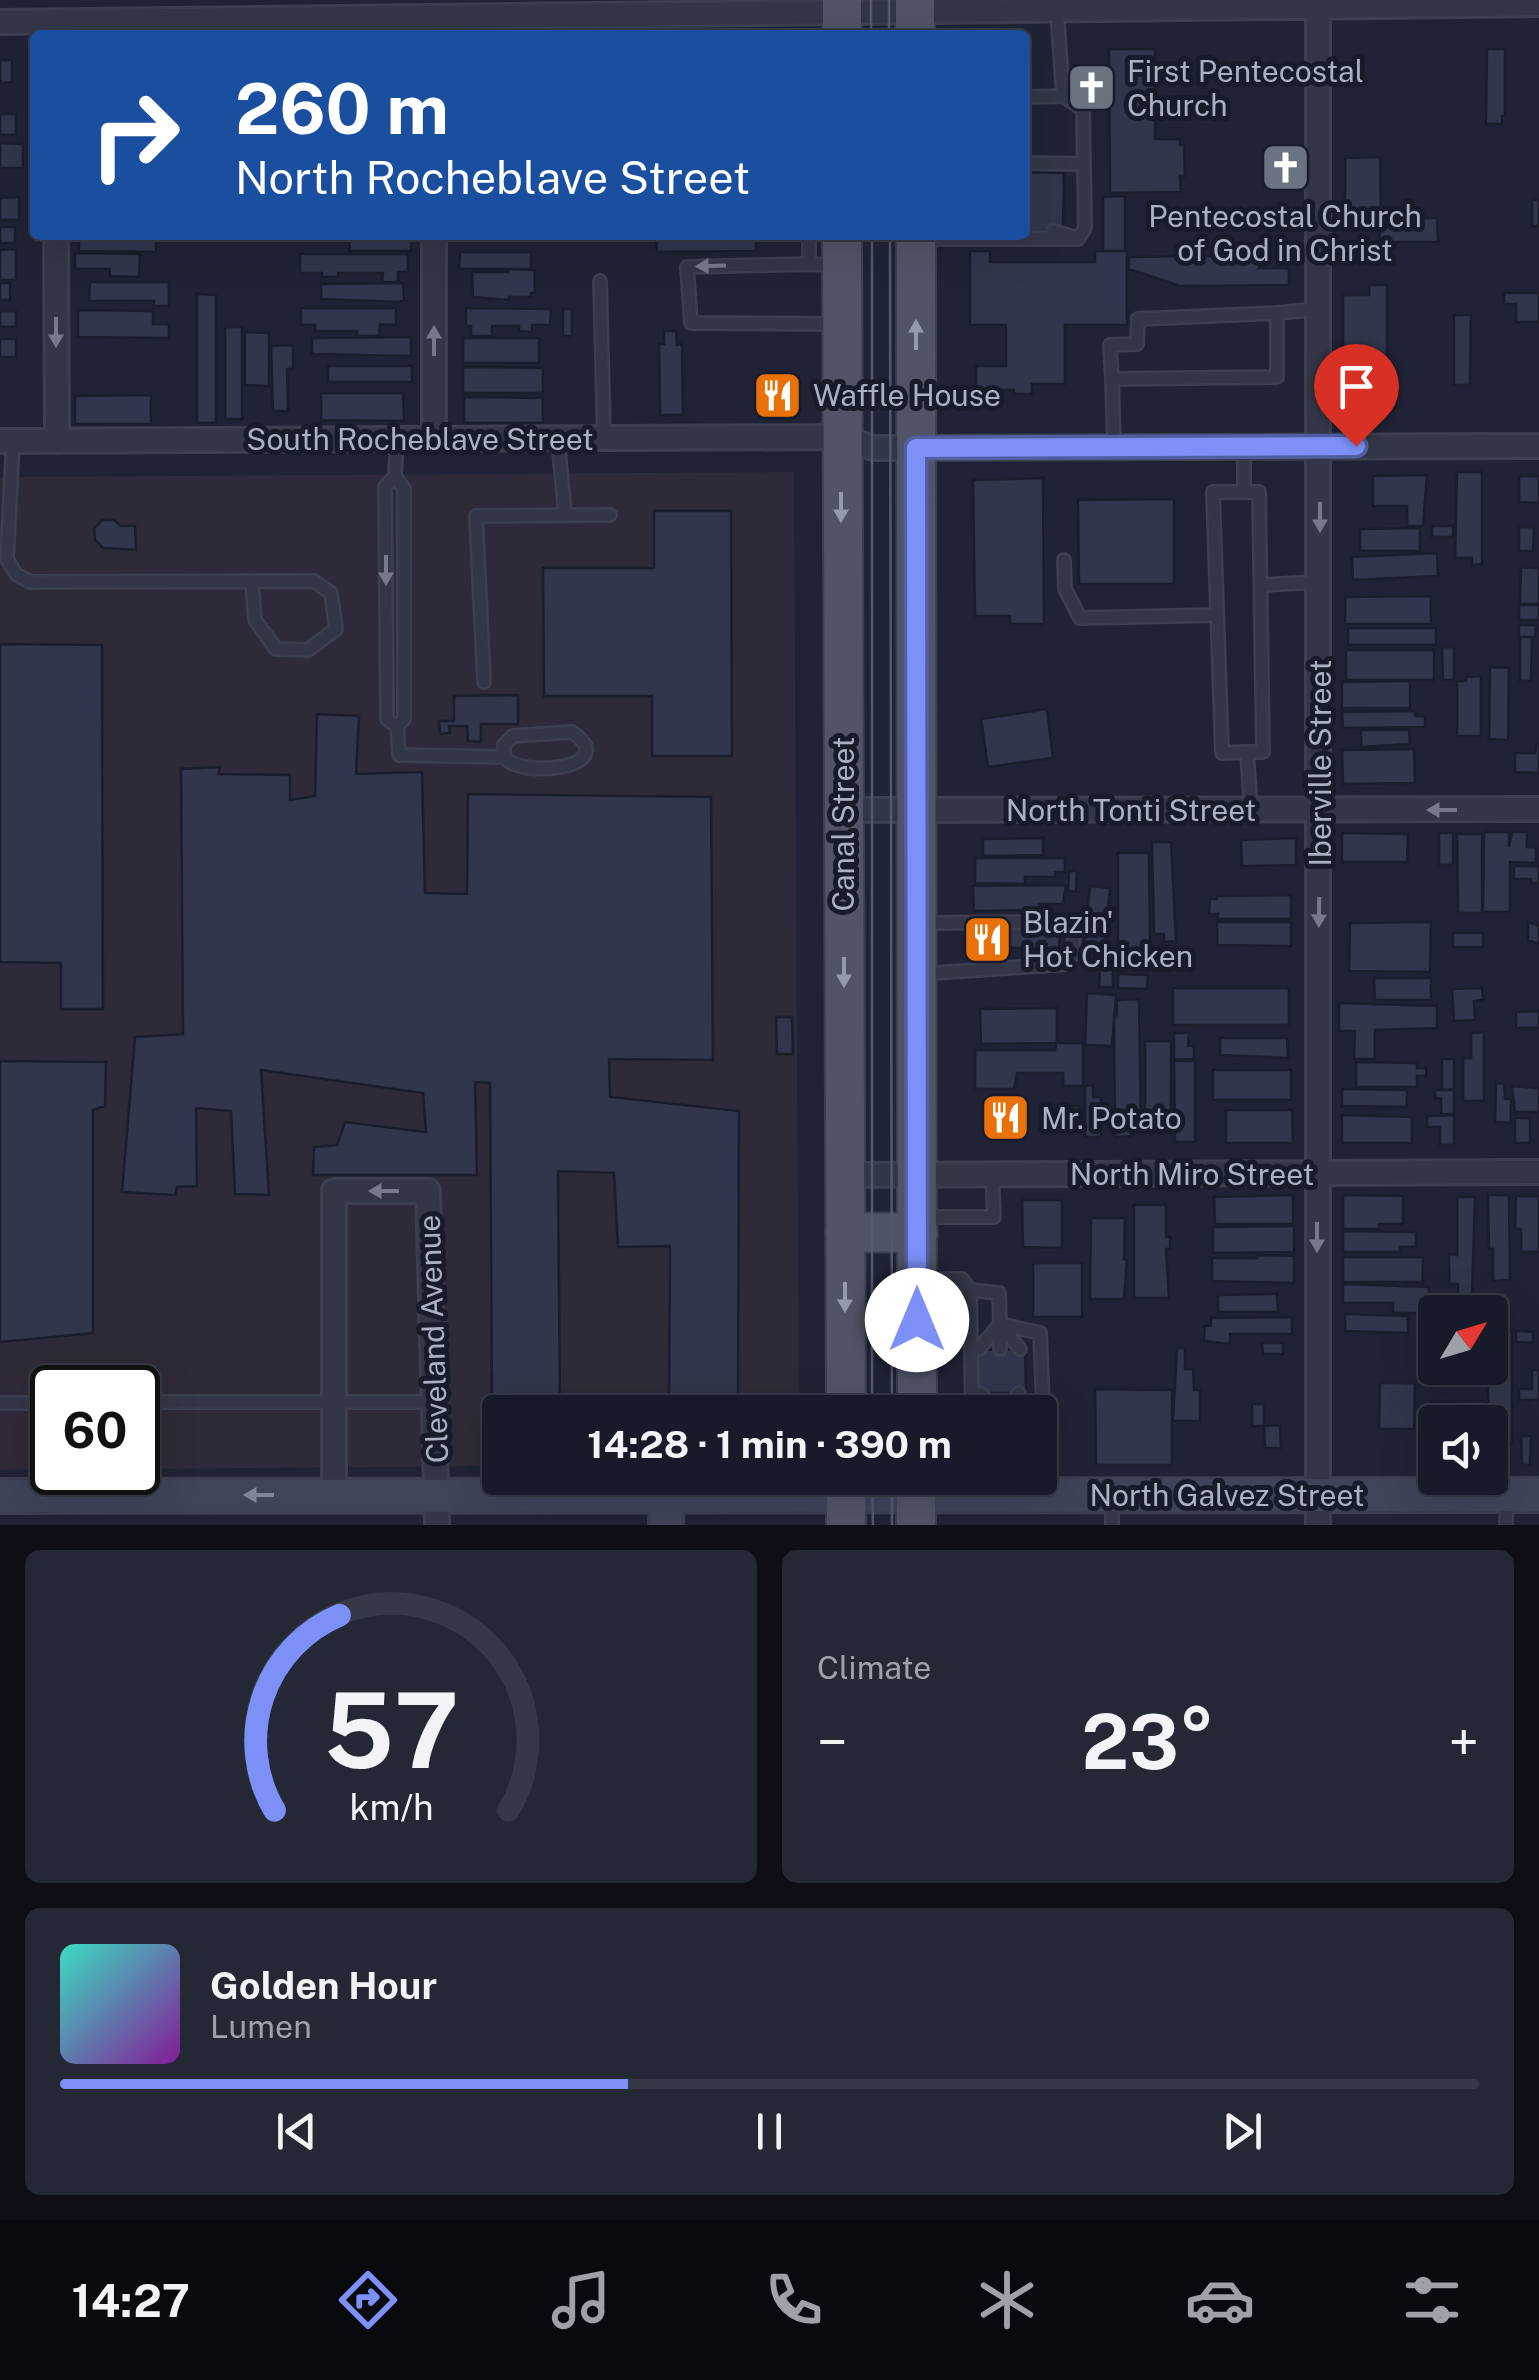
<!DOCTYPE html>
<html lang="en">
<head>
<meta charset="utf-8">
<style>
  body { margin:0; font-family:"Public Sans",sans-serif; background:#242734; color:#f1f3f6; height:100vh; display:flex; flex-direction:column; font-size:38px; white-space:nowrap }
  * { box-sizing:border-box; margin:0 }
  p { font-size:32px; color:#9ea1a8 }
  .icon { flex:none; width:55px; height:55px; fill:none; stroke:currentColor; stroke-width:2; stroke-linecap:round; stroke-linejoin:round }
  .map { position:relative; height:1525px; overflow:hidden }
  .side { display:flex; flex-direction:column; gap:25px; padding:25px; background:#0d0e16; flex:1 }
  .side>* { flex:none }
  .guide { position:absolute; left:30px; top:30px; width:1000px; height:210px; border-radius:10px; box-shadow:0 10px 40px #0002,0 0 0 2px #363845; background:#1a4fa0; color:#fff; overflow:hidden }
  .needle { width:65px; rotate:52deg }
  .tools { position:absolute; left:1418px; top:1295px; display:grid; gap:20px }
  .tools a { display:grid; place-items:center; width:90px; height:90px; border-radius:10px; background:#171a28; box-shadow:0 10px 40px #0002,0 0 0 2px #363845; font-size:50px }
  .speed { position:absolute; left:30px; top:1365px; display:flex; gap:20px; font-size:50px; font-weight:700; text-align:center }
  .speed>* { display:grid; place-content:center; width:130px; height:130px; border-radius:50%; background:#171a28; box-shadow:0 10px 40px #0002,0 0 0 2px #363845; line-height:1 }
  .speed .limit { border:5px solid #111; border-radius:15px; background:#fff; color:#111 }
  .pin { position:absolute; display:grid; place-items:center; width:85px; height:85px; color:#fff; margin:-102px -42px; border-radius:50% 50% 50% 0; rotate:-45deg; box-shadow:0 0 10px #0007 }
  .pin .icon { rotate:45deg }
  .me { position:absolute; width:110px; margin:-55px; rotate:0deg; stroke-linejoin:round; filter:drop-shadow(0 0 8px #0008) }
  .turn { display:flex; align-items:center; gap:35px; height:210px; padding:0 40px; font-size:45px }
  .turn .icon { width:130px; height:130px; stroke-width:2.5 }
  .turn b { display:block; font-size:70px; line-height:85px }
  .big { font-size:75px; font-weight:700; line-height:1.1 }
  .side .card { flex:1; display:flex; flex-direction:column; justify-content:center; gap:15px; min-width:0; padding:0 35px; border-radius:15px; background:#242734 }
  .side .dial { align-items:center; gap:0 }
  .dial svg { height:260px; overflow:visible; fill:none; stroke:#363845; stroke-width:7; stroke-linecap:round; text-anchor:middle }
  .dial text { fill:#f1f3f6; stroke:none }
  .song { display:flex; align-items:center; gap:30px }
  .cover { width:120px; height:120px; border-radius:15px; background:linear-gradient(135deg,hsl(170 70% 55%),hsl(290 70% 35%)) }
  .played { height:10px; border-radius:5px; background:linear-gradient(90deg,#7d90f7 40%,#363845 40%) }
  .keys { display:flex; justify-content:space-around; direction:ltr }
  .heat { display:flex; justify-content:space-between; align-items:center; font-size:55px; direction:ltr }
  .side .tiles { flex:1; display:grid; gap:25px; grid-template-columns:1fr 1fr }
  .card:last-child { grid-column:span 2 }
  .trip { position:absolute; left:482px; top:1395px; width:575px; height:100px; border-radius:10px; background:#171a28; box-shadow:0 10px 40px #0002,0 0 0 2px #363845; font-weight:700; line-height:100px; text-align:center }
  .dock { display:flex; height:160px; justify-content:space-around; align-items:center; background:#090a10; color:#9ea1a8 }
  .dock .icon { width:70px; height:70px }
  .dock .active { color:#7d90f7 }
  .dock b { font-size:45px; color:#f1f3f6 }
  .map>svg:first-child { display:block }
  .medical { fill:#2f2a37 }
  .building { fill:#31364c; stroke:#1a1d2c; stroke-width:2.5 }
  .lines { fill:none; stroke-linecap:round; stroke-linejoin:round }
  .lane-casing { stroke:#3c3f50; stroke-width:16 }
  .street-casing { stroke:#3c3f50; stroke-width:28 }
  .secondary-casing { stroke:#3c3f50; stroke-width:38 }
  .primary-casing { stroke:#3c3f50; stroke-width:42 }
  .lane { stroke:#323646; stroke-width:11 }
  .street { stroke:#323646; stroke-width:22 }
  .secondary { stroke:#404459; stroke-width:32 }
  .primary { stroke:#505466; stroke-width:38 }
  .tram { stroke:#54596d; stroke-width:2.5 }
  .oneway { fill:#75798b }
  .oneway2 { fill:#9599ac }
  .oneway3 { fill:#818599 }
  .route-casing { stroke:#515ea1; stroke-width:25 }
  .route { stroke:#7d90f7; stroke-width:18 }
  .labels { text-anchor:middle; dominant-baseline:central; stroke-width:10; stroke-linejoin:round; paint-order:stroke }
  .poi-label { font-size:30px; fill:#acb0c3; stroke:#181b2a; text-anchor:start }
  .street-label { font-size:30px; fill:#acb0c3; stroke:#181b2a }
</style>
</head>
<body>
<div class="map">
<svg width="1539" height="1525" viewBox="0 0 1539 1525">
  <rect width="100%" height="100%" fill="#1f2335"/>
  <path class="medical" d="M794 472 799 1412H500V1466L138 1469V1388H52V1469L0 1470V477Z"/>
  <path class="building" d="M1109 49H1155V139H1180V145H1184L1185 176H1180L1181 192 1110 193Z
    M1487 49H1505V116H1502V124H1486Z
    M0 60H12V82L0 83Z
    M0 114H16V135H0Z
    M0 143 23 144V168H0Z
    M1380 157 1381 213 1345 214V158Z
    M1025 172 1064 173 1063 227H1053V236L1025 235Z
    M1125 196V251H1103V197Z
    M19 197V220H0V198Z
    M1532 200H1539V226H1532Z
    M1380 218H1437L1438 242H1380Z
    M0 227H15V243H0Z
    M79 235H156V252L79 251Z
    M349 235H411V251H350Z
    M656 235H756V251L657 252Z
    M16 249V280H0V250Z
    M970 251H990V262H1095V251H1127V325H1065V384H1032V394H1014V390H976V366H1006V325H970Z
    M460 252H531V269H459Z
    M75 253 140 254 139 277 110 276V269H75Z
    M300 254H408V272H398V282H382L383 273H338V277H322V273H300Z
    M1259 255V268H1289V285L1180 286 1129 269V257Z
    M508 269 535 270V293H531V297H509V300L473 297 472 272H508Z
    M90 282H169V306H154V301H89Z
    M0 283H10V300H0Z
    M403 283 404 300 399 302 321 299V284Z
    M1369 285H1387V378H1395L1396 408H1387V413H1373L1374 421H1356V413H1343V295H1369Z
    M1504 293H1539V322H1516V304H1504Z
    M197 294 216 295V423H197Z
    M301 308H396V325L380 324 379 336H357V331H315V325H301Z
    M466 308 551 309 550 325H532V332L519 331V326H492V336H471V326H466Z
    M563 309H572V336H563Z
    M78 310 153 311V324H169V338L78 337Z
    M0 311H16V327H0Z
    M1454 315H1471L1470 385H1454Z
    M225 327H242V419H225Z
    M664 331H676L677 345 682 344 683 415H660L659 344H664Z
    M245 332 269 333V386L245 385Z
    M411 337V356L312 354V338Z
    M463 338H539V363H463Z
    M0 339H16V357H0Z
    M293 345V369H287L288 411H273L271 346Z
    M328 366H412V382H328Z
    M463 367 543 368V393H463Z
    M321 393H403L404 421 321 420Z
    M151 395V424H75V396Z
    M464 397 543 398V423H464Z
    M1457 472H1482V564L1472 565V558H1455Z
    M1427 475 1423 526H1407V506H1373V476Z
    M1519 476H1539V503L1519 502Z
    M1043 478 1044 624H1010V616H975L973 480Z
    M1174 499V584H1079L1078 500Z
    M654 511H731L732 756H652V696H544L543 568H654Z
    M102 520H114L121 526H135L136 550 103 548 95 540 94 529Z
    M1432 526H1453V537H1432Z
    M1519 527H1534L1533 551H1519Z
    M1420 528V551H1360V529Z
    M1437 553 1438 576 1353 580 1352 557Z
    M1521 567 1539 568V604H1520Z
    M1431 596V624H1345V597Z
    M1519 605H1539V620H1519Z
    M1519 625H1536L1535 637H1519Z
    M1348 628H1436V645H1348Z
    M1520 637H1532L1531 681H1520Z
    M0 644 102 645 103 1009H61V963L0 962Z
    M1442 647H1454V680H1443Z
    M1346 650H1434V680H1346Z
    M1490 667 1509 668 1508 740 1489 739Z
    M1481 676V736H1457V681H1466V677Z
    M1410 681V708H1342V682Z
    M518 695V724H481V742L468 741 467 726H449L450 733 440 734 439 721H454V696Z
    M1047 709 1053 758 988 767 981 719Z
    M1415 711V716H1425V727L1343 728 1342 712Z
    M317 714 359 716 356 774 422 772 425 893 467 894 468 794 711 797 713 1060 609 1059 610 1097 739 1111 738 1409 669 1408 670 1246 618 1247 614 1173 558 1171 560 1410 492 1407 490 1083 475 1082 477 1175H313L314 1147 337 1145 345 1122 426 1132 423 1093 261 1070 269 1195 235 1194 231 1111 196 1108 197 1186 177 1187 175 1195 122 1192 135 1037 183 1034 181 769 220 767 218 774 290 775V800L315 796Z
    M1361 730H1409L1410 744 1361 747Z
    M1536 744H1539V773L1515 772V753H1535Z
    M1414 749 1415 783 1343 784 1342 750Z
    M1484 832H1509V847L1512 832H1527V847H1536V863L1510 862V912H1483Z
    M1342 833 1408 834 1407 862H1342Z
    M1439 833H1453V865H1439Z
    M1457 834H1482V913H1458Z
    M1043 838V855L983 856V839Z
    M1296 838V865L1242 866 1241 840Z
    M1152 842H1171L1176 941 1164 942V934H1154Z
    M1118 853H1149L1150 949H1146L1147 967H1137V958H1118Z
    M975 858H1065V872H1055V877H1025V884L975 883Z
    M1514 866H1539V883H1531V879H1514Z
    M1069 871H1077L1076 892 1068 891Z
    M1066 885 1063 904H1039V910L974 911 973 886Z
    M1090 886 1110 888 1104 951 1084 949Z
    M1291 895V919H1217L1218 914H1209L1210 899H1217V896Z
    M1217 922H1291V946L1217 945Z
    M1431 922 1430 972 1349 971 1350 923Z
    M1528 922 1539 926V944L1528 940Z
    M979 924 1060 928 1059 950 979 946Z
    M1453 933H1483V947H1453Z
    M1162 945H1174V964H1162Z
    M1100 970H1113V987H1099Z
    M1118 974 1148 975 1147 989 1118 988Z
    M1374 978H1431V1000H1375Z
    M1173 988H1289V1025H1173Z
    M1482 988 1483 1000 1474 1001 1475 1020 1454 1021 1452 989Z
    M1087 993 1116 995 1112 1046 1085 1045Z
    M1139 999 1141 1127H1131V1136L1115 1137 1114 1015H1117V1000Z
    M1339 1003 1437 1006V1028L1375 1030V1059H1354L1355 1031H1339Z
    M1057 1008V1043L981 1044 980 1009Z
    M1539 1011V1028H1516V1012Z
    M776 1017H792L793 1054H777Z
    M1484 1032V1101H1463V1058H1471V1033Z
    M1174 1033H1189L1188 1046H1194V1059L1174 1060Z
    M1220 1038H1287L1288 1058 1220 1055Z
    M1145 1041H1171V1133H1145Z
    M1056 1043H1083V1086H1063V1073H1017L1014 1089H975V1050H1055Z
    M1442 1059H1454V1089L1442 1090Z
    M0 1061 106 1062 105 1106 93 1110V1333L0 1342Z
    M1174 1061H1195V1142H1175Z
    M1356 1062 1417 1063V1068H1426V1076H1417V1087H1356Z
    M1213 1070H1291V1100H1213Z
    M1496 1083 1504 1084 1505 1099H1511V1123L1495 1122Z
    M1093 1085V1097H1101V1137H1085V1086Z
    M1512 1086 1539 1088V1112H1515Z
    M1342 1089 1407 1090V1107L1342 1106Z
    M1435 1090H1454V1114H1441V1098H1435Z
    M1080 1106 1081 1128 1066 1129 1065 1107Z
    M1226 1110H1292L1293 1143H1226Z
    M1342 1115 1412 1117V1143H1342Z
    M1454 1115V1145H1440V1127H1427V1116Z
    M1515 1118H1530V1143H1515Z
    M1293 1195V1224H1215L1214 1197Z
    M1343 1195 1403 1196V1224H1379V1229H1343Z
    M1488 1195H1509L1510 1280 1493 1281V1249H1489Z
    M1516 1196H1539V1252H1521V1229H1515Z
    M1457 1197H1475L1472 1296H1458V1284H1449V1254L1457 1255Z
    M1022 1200H1062V1248L1023 1247Z
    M1134 1205H1166V1237H1170V1249H1166L1169 1298H1134Z
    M1091 1218H1125L1124 1259 1127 1260 1124 1299H1090Z
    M1294 1226V1252L1213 1253V1227Z
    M1343 1231 1416 1232V1247H1400V1252H1343Z
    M1257 1255 1294 1256V1283L1212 1281V1258H1257Z
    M1343 1257H1423V1282H1343Z
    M1033 1263H1082V1317H1033Z
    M1343 1284 1429 1287 1428 1313H1393V1303H1343Z
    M1277 1294 1278 1312H1218V1295Z
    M1345 1314 1408 1316V1333L1345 1331Z
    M1292 1317V1334H1230V1344L1204 1341 1205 1326H1211V1318Z
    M1490 1331H1512V1444H1490L1487 1368H1490Z
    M1516 1331 1533 1332V1343L1516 1342Z
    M1262 1343H1283V1354H1263Z
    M1430 1346H1435V1368H1460V1377H1431Z
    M1177 1348H1185V1369H1193L1194 1390H1200V1421H1173Z
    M1025 1349 1026 1393H976V1350Z
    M1532 1370H1539V1400H1519V1389H1532Z
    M1380 1383H1415L1414 1429H1379Z
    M1095 1389 1172 1390V1465H1096Z
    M1484 1401V1422H1435V1464H1432L1431 1402Z
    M1252 1404H1264V1426H1252Z
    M1280 1425 1281 1448H1265L1264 1426Z
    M1521 1436H1531L1530 1465H1522Z"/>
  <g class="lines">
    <defs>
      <path id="lane" d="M1063 96 1083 109 1085 228 1078 239
        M1025 97 1063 96 1057 11
        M1025 163 1084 164
        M1053 231 1074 237
        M809 235V264L836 265
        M922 239H1078
        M809 264 687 267 691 323 834 324
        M600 281 604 438
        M1112 379 1110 345 1137 344 1138 319 1277 313
        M558 439 565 515
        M13 441 7 559 16 574 30 582 314 581 331 593 336 629 308 650 276 649 255 620 252 581
        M1244 446V492
        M1114 447 1112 379 1277 377V313L1319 309
        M395 476 404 489V719L397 727 387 719 385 487 395 476 397 438
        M1064 560 1065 589 1080 618 1217 615
        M1261 585 1320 582
        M484 682 476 516 610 515
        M397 727 399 755 504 757
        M572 732C623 767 522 780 504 757V745L513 736Z
        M1247 752 1222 753 1213 492H1259L1263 752H1247L1251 810
        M920 974 1067 964 1073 953 1074 933 1063 922 922 923
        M922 1217H994L992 1175
        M937 1289 942 1279H962L970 1290 972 1412
        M937 1289 944 1302 964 1301 970 1290
        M970 1290 999 1293 1000 1324 1040 1333 1045 1454H1040
        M1000 1324 1020 1349
        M979 1349 1000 1324
        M1000 1349V1324
        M980 1393 1000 1412
        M138 1402H433
        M0 1403H52
        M1003 1412 1019 1393
        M1045 1454 1046 1490
        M1112 1500V1525
        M1506 1525 1507 1500"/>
      <path id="street" d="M0 22 1539 4
        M56 235 57 441
        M434 438V235
        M0 441 841 437 873 448 1539 446
        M843 810 1539 809
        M845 1175 1539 1172
        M334 1495V1191H428L437 1525
        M1318 1525V0"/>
      <path id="secondary" d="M0 1496 1539 1495
        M666 1525 667 1494"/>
      <path id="primary" d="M842 35V0
        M915 35V0
        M842 235 846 1412
        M916 235 917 1412
        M845 1232 918 1233
        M846 1478V1525
        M916 1525V1478"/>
    </defs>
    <use href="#lane" class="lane-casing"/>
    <use href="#street" class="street-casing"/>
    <use href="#secondary" class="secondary-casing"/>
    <use href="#primary" class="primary-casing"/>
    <use href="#lane" class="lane"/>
    <use href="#street" class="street"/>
    <use href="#secondary" class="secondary"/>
    <use href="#primary" class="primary"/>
    <path class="tram" d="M889 0V35
      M871 35V0
      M872 235V1412
      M890 235 892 1412
      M872 1478 873 1525
      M892 1478V1525"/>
  </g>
  <defs><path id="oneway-solid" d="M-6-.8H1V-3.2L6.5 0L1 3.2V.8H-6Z" transform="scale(2.5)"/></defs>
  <g class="oneway">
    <use href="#oneway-solid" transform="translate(711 266) rotate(178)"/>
    <use href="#oneway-solid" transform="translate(56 332) rotate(90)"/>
    <use href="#oneway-solid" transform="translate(434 341) rotate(-90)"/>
    <use href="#oneway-solid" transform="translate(1320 517) rotate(90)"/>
    <use href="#oneway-solid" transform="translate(386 570) rotate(90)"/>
    <use href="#oneway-solid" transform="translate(1442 810) rotate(180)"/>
    <use href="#oneway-solid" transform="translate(1319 912) rotate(91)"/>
    <use href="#oneway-solid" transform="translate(384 1191) rotate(-180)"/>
    <use href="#oneway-solid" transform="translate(1317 1237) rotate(90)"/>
  </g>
  <g class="oneway2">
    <use href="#oneway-solid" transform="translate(916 335) rotate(-90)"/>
    <use href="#oneway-solid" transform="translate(841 507) rotate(90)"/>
    <use href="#oneway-solid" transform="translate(844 972) rotate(90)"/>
    <use href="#oneway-solid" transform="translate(845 1297) rotate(90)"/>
  </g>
  <use class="oneway3" href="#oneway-solid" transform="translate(259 1495) rotate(180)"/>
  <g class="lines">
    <defs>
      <path id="route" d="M917 1320 916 448 1356 446"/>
    </defs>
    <use href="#route" class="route-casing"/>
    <use href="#route" class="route"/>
  </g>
  <defs>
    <symbol id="church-square" viewBox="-11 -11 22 22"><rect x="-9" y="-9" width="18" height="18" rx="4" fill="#6b7280" stroke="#181b2a"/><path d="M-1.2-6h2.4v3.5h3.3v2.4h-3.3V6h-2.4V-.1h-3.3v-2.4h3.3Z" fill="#fff"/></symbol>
    <symbol id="restaurant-square" viewBox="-11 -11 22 22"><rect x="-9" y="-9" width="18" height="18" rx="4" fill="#e8710a" stroke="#181b2a"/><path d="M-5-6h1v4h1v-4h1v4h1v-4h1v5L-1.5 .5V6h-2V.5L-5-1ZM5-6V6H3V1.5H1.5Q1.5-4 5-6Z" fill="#fff"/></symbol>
  </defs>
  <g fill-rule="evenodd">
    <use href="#church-square" x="1064" y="60" width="55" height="55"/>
    <use href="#church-square" x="1258" y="140" width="55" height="55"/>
    <use href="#restaurant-square" x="750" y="368" width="55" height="55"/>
    <use href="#restaurant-square" x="960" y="912" width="55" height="55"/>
    <use href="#restaurant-square" x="978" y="1090" width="55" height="55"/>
  </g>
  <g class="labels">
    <g class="poi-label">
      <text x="1127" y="71">First Pentecostal<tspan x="1127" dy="34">Church</tspan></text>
      <text x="1285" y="216" text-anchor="middle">Pentecostal Church<tspan x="1285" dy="34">of God in Christ</tspan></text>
      <text x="813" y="395">Waffle House</text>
      <text x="1023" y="922">Blazin'<tspan x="1023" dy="34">Hot Chicken</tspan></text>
      <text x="1041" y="1118">Mr. Potato</text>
    </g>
    <g class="street-label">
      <text x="420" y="439">South Rocheblave Street</text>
      <text transform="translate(1320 763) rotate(-90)">Iberville Street</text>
      <text x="1131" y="810">North Tonti Street</text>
      <text transform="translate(843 824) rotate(-90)">Canal Street</text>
      <text x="1192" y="1174">North Miro Street</text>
      <text transform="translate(433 1339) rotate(-92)">Cleveland Avenue</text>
      <text x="1227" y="1495">North Galvez Street</text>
    </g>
  </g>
</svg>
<div class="tools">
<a><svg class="needle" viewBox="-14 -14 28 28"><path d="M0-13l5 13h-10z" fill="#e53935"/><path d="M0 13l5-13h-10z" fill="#9ea1a8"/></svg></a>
<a><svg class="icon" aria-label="sound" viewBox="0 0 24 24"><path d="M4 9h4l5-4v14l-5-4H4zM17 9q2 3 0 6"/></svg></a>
</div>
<div class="speed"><div class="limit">60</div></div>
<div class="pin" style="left:1356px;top:446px;background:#d93025"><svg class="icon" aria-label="arrive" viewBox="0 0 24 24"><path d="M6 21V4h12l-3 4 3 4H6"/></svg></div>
<svg class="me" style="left:917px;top:1320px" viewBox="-20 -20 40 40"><circle r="19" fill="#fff"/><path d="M0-13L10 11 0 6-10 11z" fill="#7d90f7"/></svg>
<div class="trip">14:28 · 1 min · 390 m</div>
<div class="guide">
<div class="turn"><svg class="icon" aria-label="right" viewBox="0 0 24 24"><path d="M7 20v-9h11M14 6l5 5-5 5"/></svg><div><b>260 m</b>North Rocheblave Street</div></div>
</div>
</div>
<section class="side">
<div class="tiles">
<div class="card dial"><svg viewBox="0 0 100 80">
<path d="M14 69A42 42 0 1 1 86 69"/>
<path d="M14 69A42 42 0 0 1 34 9" stroke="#7d90f7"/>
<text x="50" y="56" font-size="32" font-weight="700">57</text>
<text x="50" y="72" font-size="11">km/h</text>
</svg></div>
<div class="card"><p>Climate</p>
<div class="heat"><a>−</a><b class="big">23°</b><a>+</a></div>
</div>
<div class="card">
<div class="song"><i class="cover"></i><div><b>Golden Hour</b><p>Lumen</p></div></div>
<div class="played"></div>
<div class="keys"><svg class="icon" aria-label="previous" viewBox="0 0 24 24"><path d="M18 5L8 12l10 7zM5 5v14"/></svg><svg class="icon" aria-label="pause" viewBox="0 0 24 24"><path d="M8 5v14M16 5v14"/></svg><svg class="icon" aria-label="next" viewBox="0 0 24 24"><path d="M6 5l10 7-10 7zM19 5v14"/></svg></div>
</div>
</div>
</section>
<nav class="dock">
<b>14:27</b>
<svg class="icon active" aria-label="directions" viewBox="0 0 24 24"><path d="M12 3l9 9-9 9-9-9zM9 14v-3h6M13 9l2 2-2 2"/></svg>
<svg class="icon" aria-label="music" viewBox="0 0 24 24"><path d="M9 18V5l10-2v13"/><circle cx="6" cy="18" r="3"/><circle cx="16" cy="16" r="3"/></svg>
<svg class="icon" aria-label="phone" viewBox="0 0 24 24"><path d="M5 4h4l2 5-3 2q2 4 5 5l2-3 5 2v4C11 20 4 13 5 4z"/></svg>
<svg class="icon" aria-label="climate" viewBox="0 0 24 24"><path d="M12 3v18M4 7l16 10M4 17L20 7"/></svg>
<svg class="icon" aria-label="car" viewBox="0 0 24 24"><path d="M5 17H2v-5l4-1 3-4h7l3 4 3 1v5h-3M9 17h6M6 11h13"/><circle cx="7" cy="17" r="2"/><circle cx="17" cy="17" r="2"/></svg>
<svg class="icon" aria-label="filters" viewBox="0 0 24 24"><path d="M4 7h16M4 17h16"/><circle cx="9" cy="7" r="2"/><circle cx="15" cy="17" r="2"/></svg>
</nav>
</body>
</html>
